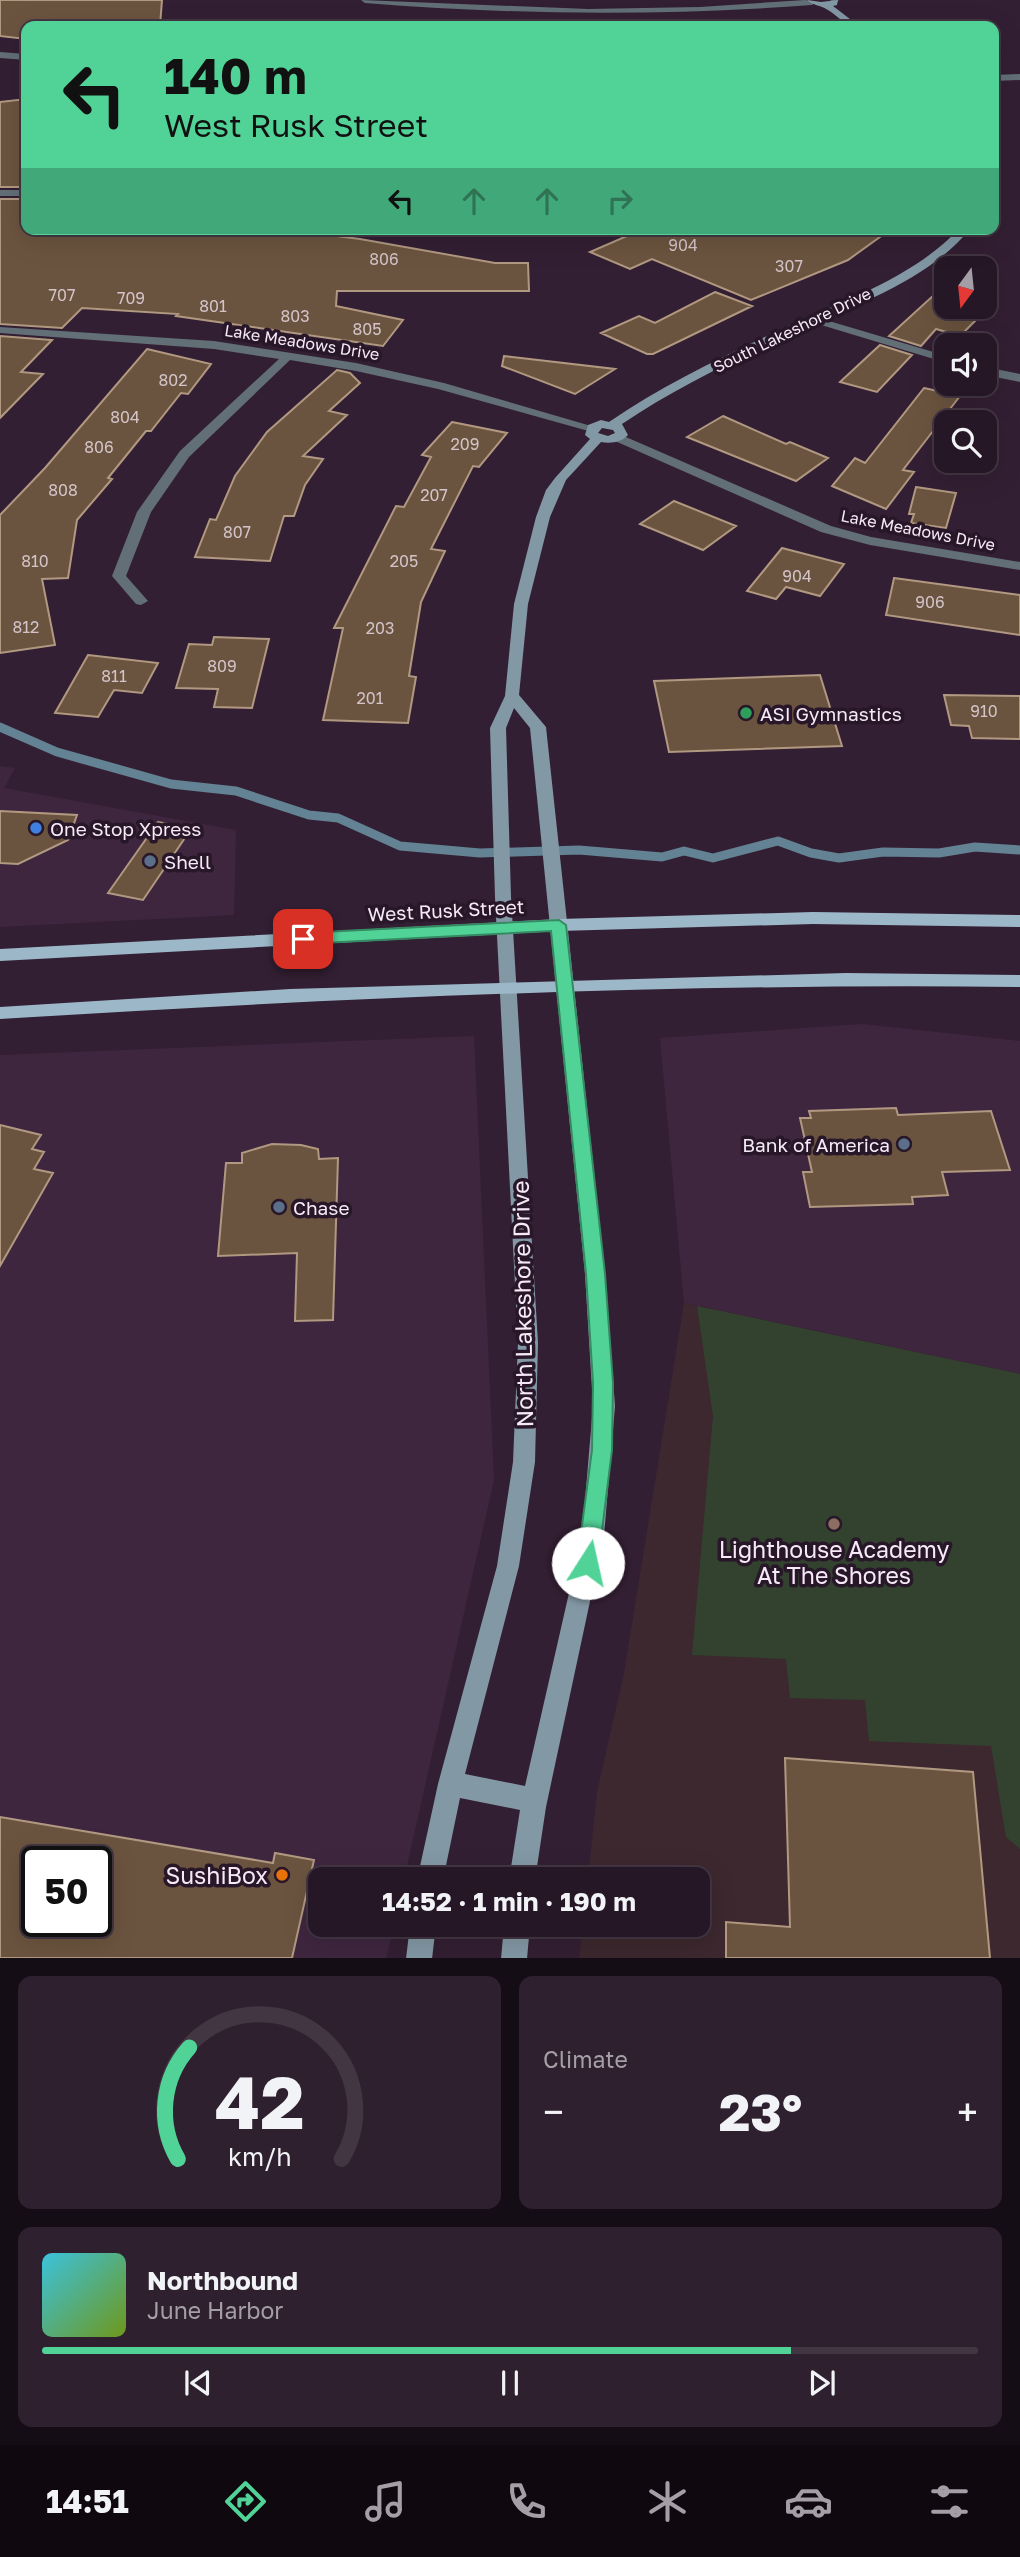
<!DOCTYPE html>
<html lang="en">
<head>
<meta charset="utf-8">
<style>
  body { margin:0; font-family:"Golos Text",sans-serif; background:#2e202e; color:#f1f3f6; height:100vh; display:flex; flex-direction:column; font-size:26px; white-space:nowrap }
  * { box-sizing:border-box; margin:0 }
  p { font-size:23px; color:#a49fa7 }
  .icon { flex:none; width:38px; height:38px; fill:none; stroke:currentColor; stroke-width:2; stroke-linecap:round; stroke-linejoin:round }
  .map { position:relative; height:1958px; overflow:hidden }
  .side { display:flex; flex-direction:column; gap:18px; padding:18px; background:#150d15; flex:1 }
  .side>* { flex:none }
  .hud { position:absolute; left:21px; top:21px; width:978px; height:214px; border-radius:14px; box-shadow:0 7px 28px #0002,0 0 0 2px #423643; background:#51d398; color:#111; overflow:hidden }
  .needle { width:46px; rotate:195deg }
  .buttons { position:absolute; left:934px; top:256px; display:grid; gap:14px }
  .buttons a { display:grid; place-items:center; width:63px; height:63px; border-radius:14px; background:#261726; box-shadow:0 7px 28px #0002,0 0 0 2px #423643; font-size:35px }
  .speed { position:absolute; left:21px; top:1846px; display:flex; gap:14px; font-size:35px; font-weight:700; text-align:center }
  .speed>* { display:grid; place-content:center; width:91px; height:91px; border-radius:50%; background:#261726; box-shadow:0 7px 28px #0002,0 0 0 2px #423643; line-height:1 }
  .speed .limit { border:4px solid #111; border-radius:10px; background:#fff; color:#111 }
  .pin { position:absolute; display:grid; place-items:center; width:60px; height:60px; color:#fff; margin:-30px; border-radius:14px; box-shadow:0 4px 10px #0006 }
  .me { position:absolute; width:77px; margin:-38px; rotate:10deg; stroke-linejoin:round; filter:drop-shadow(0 0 5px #0008) }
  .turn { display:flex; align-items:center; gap:24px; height:147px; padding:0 28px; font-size:32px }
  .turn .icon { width:91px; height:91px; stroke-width:2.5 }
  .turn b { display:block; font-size:49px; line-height:60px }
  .lanes { display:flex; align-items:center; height:66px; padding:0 28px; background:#0003; justify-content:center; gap:35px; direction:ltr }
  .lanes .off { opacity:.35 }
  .big { font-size:52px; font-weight:700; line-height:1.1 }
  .side .widget { flex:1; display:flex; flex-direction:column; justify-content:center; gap:10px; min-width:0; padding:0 24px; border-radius:14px; background:#2e202e }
  .side .dial { align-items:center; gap:0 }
  .dial svg { height:182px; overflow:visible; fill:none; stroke:#423643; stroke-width:7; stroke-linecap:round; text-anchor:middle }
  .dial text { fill:#f1f3f6; stroke:none }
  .song { display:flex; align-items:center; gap:21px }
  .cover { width:84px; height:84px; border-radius:10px; background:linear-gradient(135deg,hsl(190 70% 55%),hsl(80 70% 35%)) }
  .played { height:7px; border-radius:4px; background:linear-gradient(90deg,#51d398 80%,#423643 80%) }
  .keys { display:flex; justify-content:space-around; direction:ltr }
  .heat { display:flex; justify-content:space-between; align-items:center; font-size:38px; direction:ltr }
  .side .tiles { flex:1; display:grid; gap:18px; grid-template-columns:1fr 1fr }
  .widget:last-child { grid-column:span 2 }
  .trip { position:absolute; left:308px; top:1867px; width:402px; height:70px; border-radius:14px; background:#261726; box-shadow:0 7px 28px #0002,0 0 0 2px #423643; font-weight:700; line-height:70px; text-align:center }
  .menu { display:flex; height:112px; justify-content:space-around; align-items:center; background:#0f090f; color:#a49fa7 }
  .menu .icon { width:49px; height:49px }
  .menu .selected { color:#51d398 }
  .menu b { font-size:32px; color:#f1f3f6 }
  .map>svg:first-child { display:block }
  .built { fill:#3e263f; fill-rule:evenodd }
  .education { fill:#3c282e }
  .green { fill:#32422f }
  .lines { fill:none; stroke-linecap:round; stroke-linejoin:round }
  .stream { stroke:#638293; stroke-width:9 }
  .building { fill:#6b543f; stroke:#b19881; stroke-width:2; fill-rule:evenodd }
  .street { fill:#626f77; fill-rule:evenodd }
  .secondary { fill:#8398a5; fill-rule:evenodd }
  .primary { fill:#9cb8c8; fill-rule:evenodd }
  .route { fill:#51d398; stroke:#358963; stroke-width:2 }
  .leisure-dot { fill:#2e9e5b; stroke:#281629; stroke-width:2.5 }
  .shop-dot { fill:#3f7fe0; stroke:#281629; stroke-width:2.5 }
  .service-dot { fill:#5c6f8a; stroke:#281629; stroke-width:2.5 }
  .education-dot { fill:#8d6e63; stroke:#281629; stroke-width:2.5 }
  .food-dot { fill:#e8710a; stroke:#281629; stroke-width:2.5 }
  .labels { text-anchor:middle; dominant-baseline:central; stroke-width:7; stroke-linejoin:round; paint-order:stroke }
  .number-label { font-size:16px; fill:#d4c4c9 }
  .far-street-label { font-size:16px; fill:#f7eaf7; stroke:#281629 }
  .poi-label { font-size:19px; fill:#f7eaf7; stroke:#281629; text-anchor:start }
  .street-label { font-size:19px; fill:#f7eaf7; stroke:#281629 }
  .near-street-label { font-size:23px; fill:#f7eaf7; stroke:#281629 }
  .near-poi-label { font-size:23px; fill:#f7eaf7; stroke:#281629 }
</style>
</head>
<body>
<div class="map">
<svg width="1020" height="1959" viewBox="0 0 1020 1959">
  <rect width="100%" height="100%" fill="#331f33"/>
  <path class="built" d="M0 766 15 768 4 788 236 830 234 915 0 927Z
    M862 1024 1020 1041V1374L684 1303 660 1038Z
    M474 1036 494 1480 404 1879 320 1880V1925H394L386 1958H0V1055ZM37 1862H96V1922H37Z"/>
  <path class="education" d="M684 1303 1020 1374V1958L579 1959 583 1925H698V1880L588 1879 597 1792 624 1673Z"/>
  <path class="green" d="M697 1306 1020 1374V1849L1006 1837 991 1746 869 1741 865 1700 790 1698 786 1659 692 1655 713 1416Z"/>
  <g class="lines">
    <path class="stream" d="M0 727 57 752 171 784 236 791 309 815 338 818 400 846 480 853 579 850 662 857 684 851 713 858 778 841 811 853 839 858 883 852 939 853 975 847 1020 850"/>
  </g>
  <path class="building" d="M0 0H162L160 26H26V39L0 36Z
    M26 99V187H0V102Z
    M0 199H26V229H230L295 234 298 231 360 239 495 263H528L529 291H337L336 306 403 320 383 346 176 316 178 314 82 308 62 328 0 324Z
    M643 229H824L837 233 842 229H891L848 260 751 300 652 259 630 269 590 252Z
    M715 292 752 306 653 354H647L601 333 639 316 655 323Z
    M935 294 947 297V306L989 307 960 336 936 329 921 346 889 336Z
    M0 336 52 340 21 372 43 374 0 418Z
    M880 345 912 355 877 392 840 382Z
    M147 349 211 364 188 394 181 393 151 431H146L108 478 112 479 77 520 68 578 42 579 55 645 0 653V515L45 468Z
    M504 356 615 369 575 394 502 366Z
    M337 370 350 373 360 383 329 411 347 415 303 456 323 459 305 485 294 516H284L270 561 195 557 210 519 216 520 235 476 267 432Z
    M924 388 960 396 903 470 914 472 886 509 832 486 855 458 865 463Z
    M723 416 786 444 790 442 828 458 796 481 687 437Z
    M452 422 507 433 479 467 473 466 431 549 445 551 421 602 409 676 416 677 408 723 323 720 343 628H334L396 506 404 507 431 457 422 455Z
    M916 487 956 493 946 528 911 523 914 514H909Z
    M674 501 736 526 703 550 640 524Z
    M782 548 844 564 820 596 786 587 776 599 747 591Z
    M894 578 1020 595V635L886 615Z
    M214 637 269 639 252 708 214 707 218 689 176 688 189 644 212 645Z
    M88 655 158 663 142 693 114 690 98 717 55 713Z
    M820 675 842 746 669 752 654 681Z
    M944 695 1020 696V739L972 738 969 726 951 725Z
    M0 811 77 815 68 840 18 864 0 863Z
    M158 822 191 829 143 900 108 893Z
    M896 1108 898 1115 991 1111 1010 1170 942 1172 948 1195 912 1197 913 1204 810 1207 803 1172H812L800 1118H811L809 1111Z
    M0 1125 41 1135 32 1149 44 1152 34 1169 53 1173 0 1266Z
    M272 1144 301 1145 318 1149 319 1159 338 1158 333 1320 295 1321 297 1253 218 1256 226 1163H242V1153Z
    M785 1758 973 1772 990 1958H726V1922L790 1927Z
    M0 1817 273 1863 275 1853 314 1860 292 1958H0ZM37 1862H96V1922H37Z"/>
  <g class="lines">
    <path class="street" d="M361 0 588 9 700 7 805 0 816 2 812 5C663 16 514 15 365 3Z
      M830 0H839L835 3Z
      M0 52 26 54V60L0 58Z
      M1020 74V80L994 81V75Z
      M0 190H26V196H0Z
      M454 229H563L530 237 459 232Z
      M812 316 947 356V363L808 321V317Z
      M0 327 214 341 356 363 444 383 598 428 592 432 438 389 356 371 290 360 189 457 151 512 126 576 148 601 141 605 136 604 112 576 137 512 180 451 279 359 214 349 0 333Z
      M985 367 1020 374V382L985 375Z
      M619 434 831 526 871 537 1020 562V570L870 545 821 532 615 441V435Z"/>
    <path class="secondary" d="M807 0 821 2 838 0 837 5 833 6 859 26C846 27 839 17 828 10 821 5 814 6 807 0Z
      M959 229H970C928 280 860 303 801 329 740 357 678 386 622 424L628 435C622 442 611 444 601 442L566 480 550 517 528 604 519 695 546 727 605 1274 615 1406 604 1536 546 1807 535 1880H509L520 1810 460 1798 443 1880H417L438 1784 497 1566 513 1462 518 1343 495 897 490 728 505 696 514 604 536 517 546 490 555 478 590 439 585 435 588 425 601 420 609 422C667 382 730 353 793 324 851 298 914 276 959 229ZM602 428 613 430 615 433 608 436 598 433ZM514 708 530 728 585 1274 593 1406 582 1536 525 1786 465 1774 519 1566 535 1462 538 1343 511 897 506 728Z
      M410 1925H436L432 1959H406Z
      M504 1925H530L527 1959H501Z"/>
    <path class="primary" d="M813 912 1020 915V927L813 924 559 931 0 961V949L559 919Z
      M846 973 1020 975V987C680 983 339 998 0 1019V1007L290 989Z"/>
  </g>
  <path class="route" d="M559 920 566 925 605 1274 613 1383 612 1450 598 1563 595 1570 588 1573 580 1570 577 1563 592 1450 593 1383 586 1274 551 931 303 944 295 939 303 933Z"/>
  <circle class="leisure-dot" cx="746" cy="713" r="7"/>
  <circle class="shop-dot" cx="36" cy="828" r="7"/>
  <g class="service-dot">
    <circle cx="150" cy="861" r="7"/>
    <circle cx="904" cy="1144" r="7"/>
    <circle cx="279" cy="1207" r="7"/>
  </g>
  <circle class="education-dot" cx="834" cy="1524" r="7"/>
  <circle class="food-dot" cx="282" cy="1875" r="7"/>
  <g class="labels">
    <g class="number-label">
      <text x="683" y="245">904</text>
      <text x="384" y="259">806</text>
      <text x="789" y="266">307</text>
      <text x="62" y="295">707</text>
      <text x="131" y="298">709</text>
      <text x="213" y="306">801</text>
      <text x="295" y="316">803</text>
      <text x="367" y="329">805</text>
      <text x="173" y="380">802</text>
      <text x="125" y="417">804</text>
      <text x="465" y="444">209</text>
      <text x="99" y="447">806</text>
      <text x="63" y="490">808</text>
      <text x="434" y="495">207</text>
      <text x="237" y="532">807</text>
      <text x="35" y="561">810</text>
      <text x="404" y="561">205</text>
      <text x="797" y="576">904</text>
      <text x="930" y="602">906</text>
      <text x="26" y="627">812</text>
      <text x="380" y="628">203</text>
      <text x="222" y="666">809</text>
      <text x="114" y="676">811</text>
      <text x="370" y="698">201</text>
      <text x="984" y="711">910</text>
    </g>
    <g class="far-street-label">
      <text transform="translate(792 330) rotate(-26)">South Lakeshore Drive</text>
      <text transform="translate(302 342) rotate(9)">Lake Meadows Drive</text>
      <text transform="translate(918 530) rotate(11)">Lake Meadows Drive</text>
    </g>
    <g class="poi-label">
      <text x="760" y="713">ASI Gymnastics</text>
      <text x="50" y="828">One Stop Xpress</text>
      <text x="164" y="861">Shell</text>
      <text x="890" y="1144" text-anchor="end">Bank of America</text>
      <text x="293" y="1207">Chase</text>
    </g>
    <g class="street-label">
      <text transform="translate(446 910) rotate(-3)">West Rusk Street</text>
    </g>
    <g class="near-street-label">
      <text transform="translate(522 1304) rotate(-91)">North Lakeshore Drive</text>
    </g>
    <g class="near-poi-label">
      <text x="834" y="1549">Lighthouse Academy<tspan x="834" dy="26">At The Shores</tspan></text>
      <text x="268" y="1875" text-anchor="end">SushiBox</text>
    </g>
  </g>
</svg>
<div class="buttons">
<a><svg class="needle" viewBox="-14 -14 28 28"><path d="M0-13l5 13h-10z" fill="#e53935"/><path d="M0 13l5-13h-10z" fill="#a49fa7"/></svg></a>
<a><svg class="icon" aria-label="sound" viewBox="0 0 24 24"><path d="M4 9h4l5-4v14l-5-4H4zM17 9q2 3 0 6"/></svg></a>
<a><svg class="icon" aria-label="search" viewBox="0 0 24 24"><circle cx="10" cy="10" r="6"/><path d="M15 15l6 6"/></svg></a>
</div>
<div class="speed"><div class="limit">50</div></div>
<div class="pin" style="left:303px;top:939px;background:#d93025"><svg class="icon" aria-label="arrive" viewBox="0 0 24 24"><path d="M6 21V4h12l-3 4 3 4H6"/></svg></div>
<svg class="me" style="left:588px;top:1563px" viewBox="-20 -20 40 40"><circle r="19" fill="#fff"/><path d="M0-13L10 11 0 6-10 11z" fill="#51d398"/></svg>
<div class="trip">14:52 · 1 min · 190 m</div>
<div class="hud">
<div class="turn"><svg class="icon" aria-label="left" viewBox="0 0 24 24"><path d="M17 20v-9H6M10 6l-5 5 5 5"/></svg><div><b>140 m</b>West Rusk Street</div></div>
<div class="lanes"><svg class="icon" aria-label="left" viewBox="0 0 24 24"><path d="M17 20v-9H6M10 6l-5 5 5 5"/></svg><svg class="icon off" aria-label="ahead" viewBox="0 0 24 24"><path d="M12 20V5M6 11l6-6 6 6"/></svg><svg class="icon off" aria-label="ahead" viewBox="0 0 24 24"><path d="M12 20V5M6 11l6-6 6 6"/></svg><svg class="icon off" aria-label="right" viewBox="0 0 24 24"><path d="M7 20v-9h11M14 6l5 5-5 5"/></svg></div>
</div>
</div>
<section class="side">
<div class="tiles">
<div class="widget dial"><svg viewBox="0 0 100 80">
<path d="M14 69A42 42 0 1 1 86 69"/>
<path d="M14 69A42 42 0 0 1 19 20" stroke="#51d398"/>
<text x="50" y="56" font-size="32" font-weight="700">42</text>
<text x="50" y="72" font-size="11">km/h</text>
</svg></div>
<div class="widget"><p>Climate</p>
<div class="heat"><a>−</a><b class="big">23°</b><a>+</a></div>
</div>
<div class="widget">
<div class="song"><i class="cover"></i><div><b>Northbound</b><p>June Harbor</p></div></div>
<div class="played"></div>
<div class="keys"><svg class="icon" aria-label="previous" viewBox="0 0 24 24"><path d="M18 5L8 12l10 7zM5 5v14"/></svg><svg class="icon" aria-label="pause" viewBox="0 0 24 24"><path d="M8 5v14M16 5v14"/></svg><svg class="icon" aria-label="next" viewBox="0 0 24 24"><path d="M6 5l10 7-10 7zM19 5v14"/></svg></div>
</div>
</div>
</section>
<nav class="menu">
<b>14:51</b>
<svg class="icon selected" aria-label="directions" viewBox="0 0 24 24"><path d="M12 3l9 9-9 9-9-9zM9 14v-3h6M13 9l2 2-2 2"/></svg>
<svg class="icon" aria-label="music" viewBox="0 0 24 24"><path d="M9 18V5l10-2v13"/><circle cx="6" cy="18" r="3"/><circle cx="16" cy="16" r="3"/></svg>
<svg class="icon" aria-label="phone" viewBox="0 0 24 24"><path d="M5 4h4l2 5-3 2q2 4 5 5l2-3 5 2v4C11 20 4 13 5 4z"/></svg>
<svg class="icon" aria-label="climate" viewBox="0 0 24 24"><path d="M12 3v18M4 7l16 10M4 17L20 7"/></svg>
<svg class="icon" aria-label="car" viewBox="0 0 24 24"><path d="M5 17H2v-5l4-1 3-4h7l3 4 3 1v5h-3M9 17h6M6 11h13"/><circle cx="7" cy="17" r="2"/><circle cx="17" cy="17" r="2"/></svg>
<svg class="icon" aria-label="filters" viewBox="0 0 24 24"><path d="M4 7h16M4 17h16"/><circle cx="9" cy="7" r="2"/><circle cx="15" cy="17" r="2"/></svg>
</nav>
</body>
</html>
